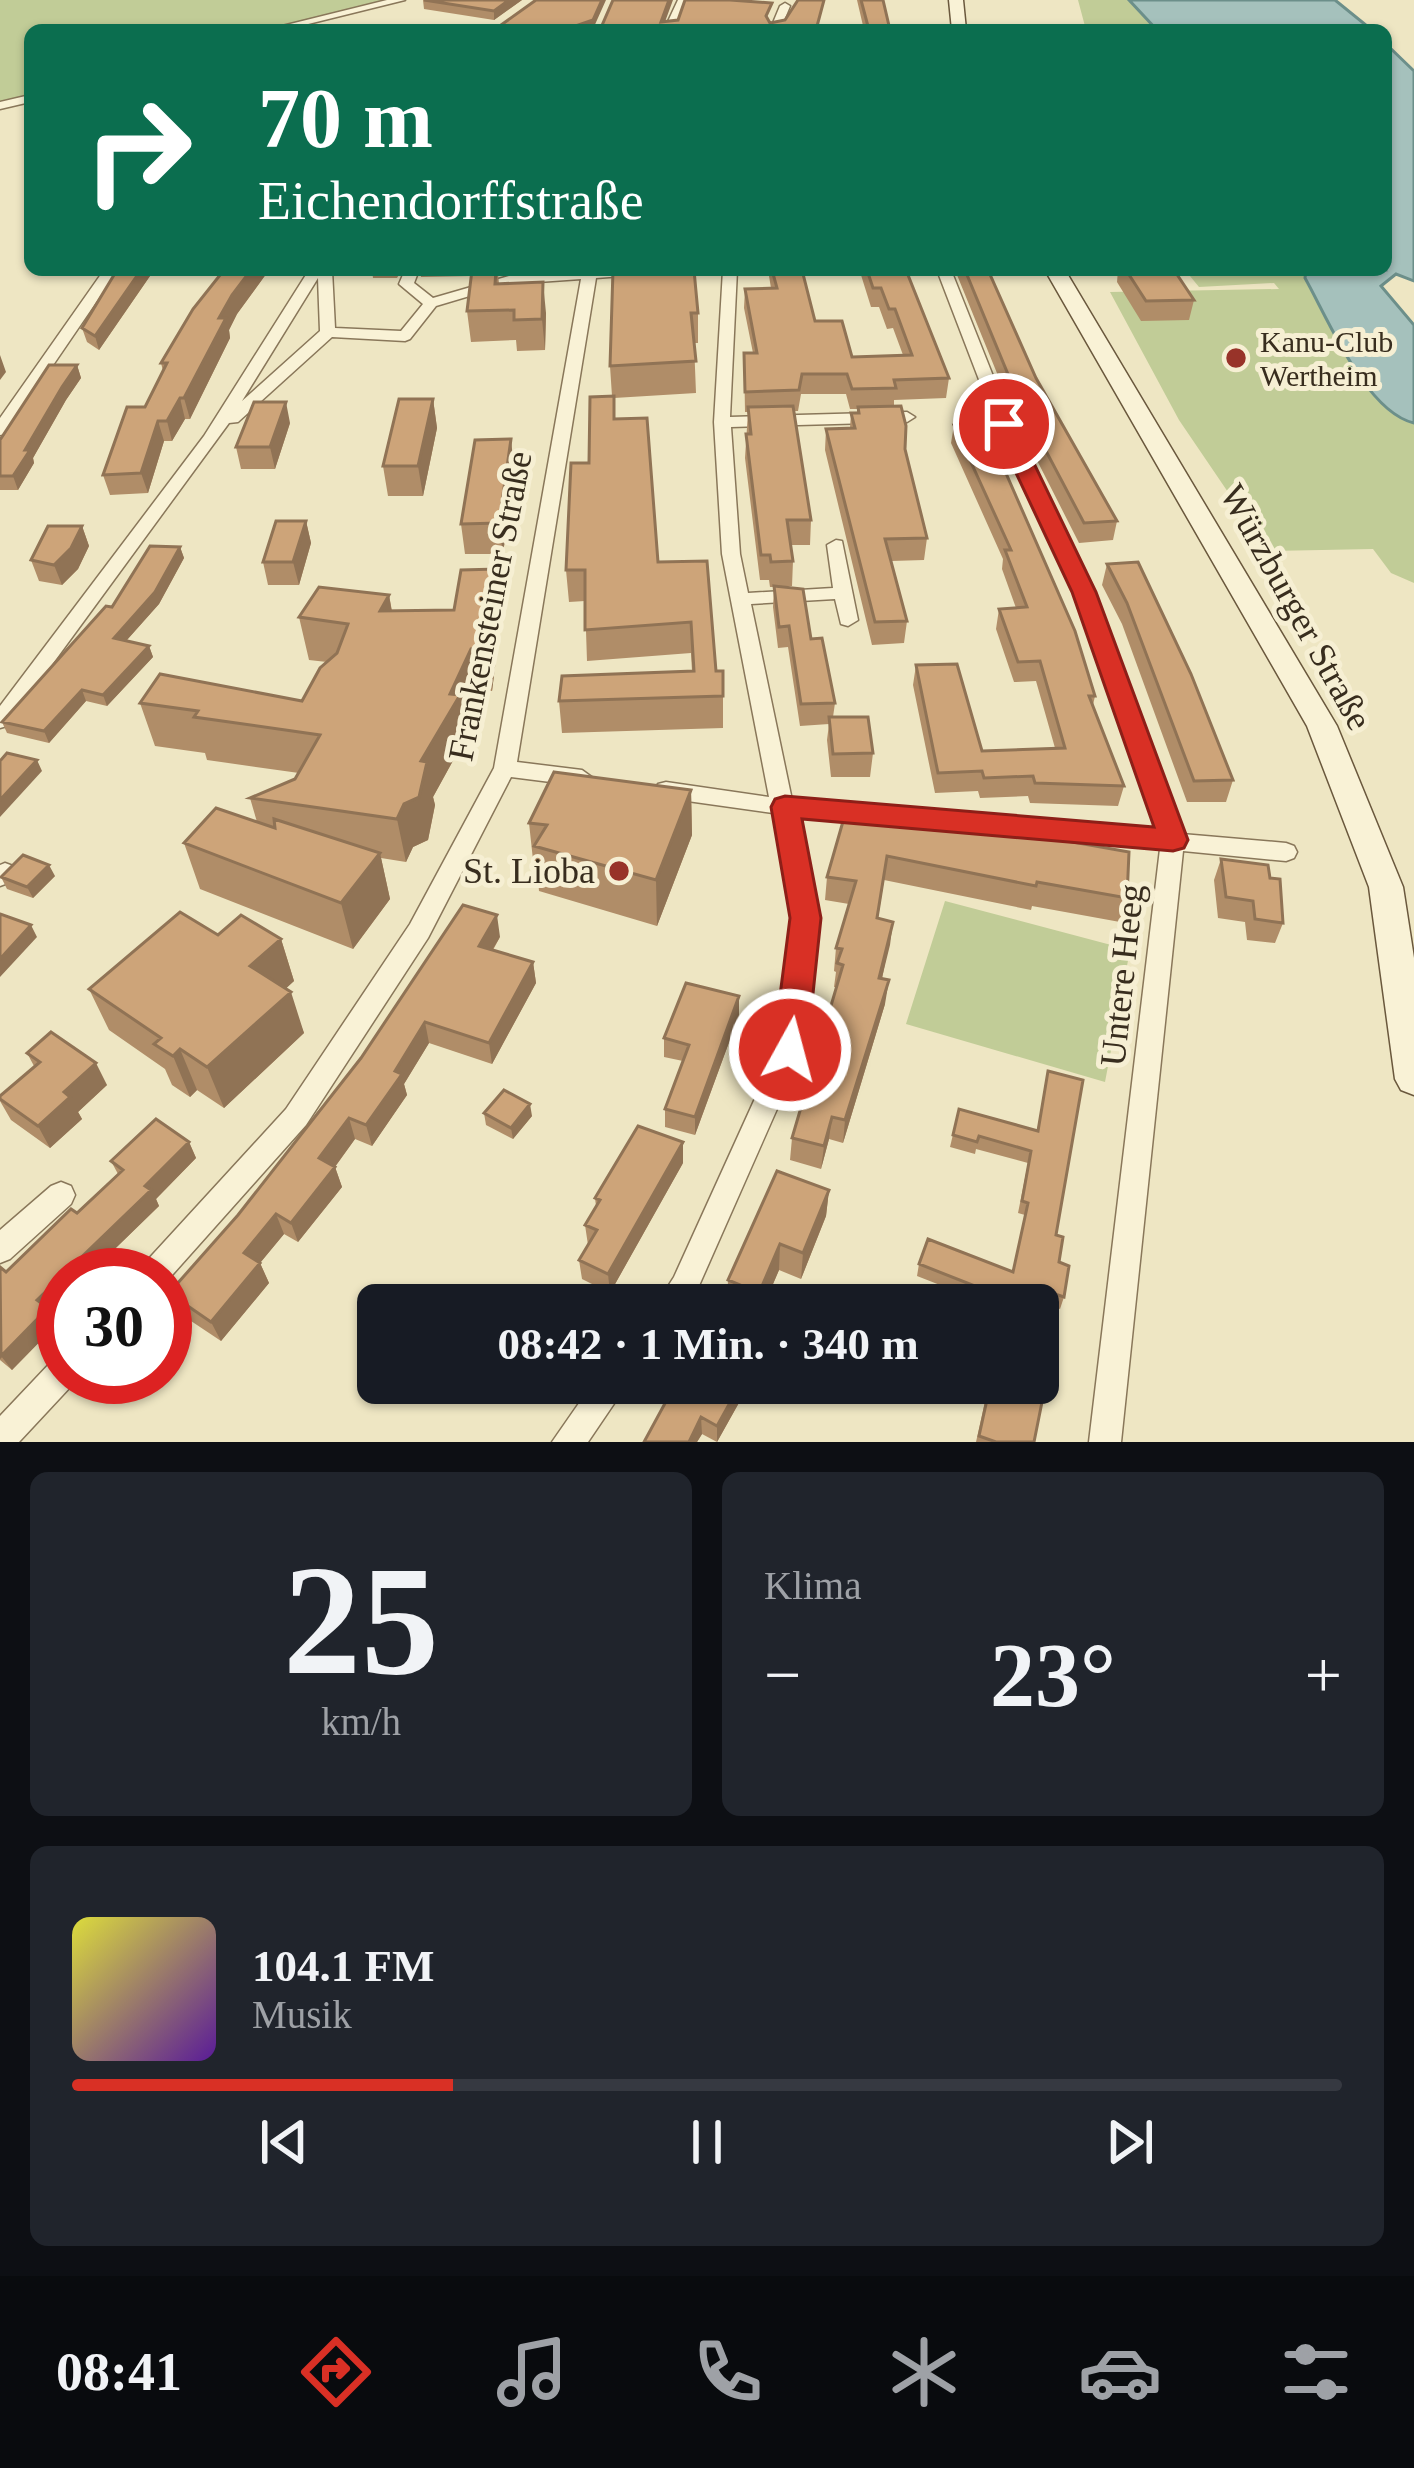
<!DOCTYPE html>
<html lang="de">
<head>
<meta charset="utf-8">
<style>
  body { margin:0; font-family:Georgia,serif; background:#20242c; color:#f1f3f6; height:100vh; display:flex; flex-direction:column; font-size:45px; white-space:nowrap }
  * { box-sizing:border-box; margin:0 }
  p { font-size:39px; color:#9ea1a6 }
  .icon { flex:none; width:66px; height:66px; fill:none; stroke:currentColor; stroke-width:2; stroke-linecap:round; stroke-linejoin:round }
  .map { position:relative; height:1442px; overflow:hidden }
  .panel { display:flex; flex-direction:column; gap:30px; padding:30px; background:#0d0f14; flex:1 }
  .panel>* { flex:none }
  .guide { position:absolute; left:24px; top:24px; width:1368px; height:252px; border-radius:18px; box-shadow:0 3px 9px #0004; background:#0b6e4f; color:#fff; overflow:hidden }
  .speed { position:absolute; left:36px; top:1248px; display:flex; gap:24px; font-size:60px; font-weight:700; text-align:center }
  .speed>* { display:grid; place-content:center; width:156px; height:156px; border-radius:50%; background:#171b24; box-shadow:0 3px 9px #0004; line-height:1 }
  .speed .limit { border:18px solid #d22; background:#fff; color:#111 }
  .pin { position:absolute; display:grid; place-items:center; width:102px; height:102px; color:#fff; margin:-51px; border:6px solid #fff; border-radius:50%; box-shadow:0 3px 12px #0007 }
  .me { position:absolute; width:132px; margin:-66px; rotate:7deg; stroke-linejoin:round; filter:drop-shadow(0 0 9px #0008) }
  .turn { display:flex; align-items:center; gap:42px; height:252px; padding:0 36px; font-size:54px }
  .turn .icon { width:156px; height:156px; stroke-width:2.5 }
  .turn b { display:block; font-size:84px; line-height:102px }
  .big { font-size:90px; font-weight:600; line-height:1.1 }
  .panel .widget { flex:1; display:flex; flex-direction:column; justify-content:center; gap:18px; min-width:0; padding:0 42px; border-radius:18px; background:#20242c }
  .panel .dial { align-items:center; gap:0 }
  .dial b { font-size:156px; line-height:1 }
  .song { display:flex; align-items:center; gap:36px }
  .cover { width:144px; height:144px; border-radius:18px; background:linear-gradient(135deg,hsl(60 70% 55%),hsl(270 70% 35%)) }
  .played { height:12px; border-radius:6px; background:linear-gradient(90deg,#d93025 30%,#363941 30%) }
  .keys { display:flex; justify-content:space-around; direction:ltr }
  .heat { display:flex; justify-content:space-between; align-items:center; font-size:66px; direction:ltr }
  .panel .tiles { flex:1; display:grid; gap:30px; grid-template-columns:1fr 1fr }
  .widget:last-child { grid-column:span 2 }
  .trip { position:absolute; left:357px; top:1284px; width:702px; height:120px; border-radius:18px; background:#171b24; box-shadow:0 3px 9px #0004; font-weight:600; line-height:120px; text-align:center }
  .tab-bar { display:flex; height:192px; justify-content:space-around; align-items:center; background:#090b0e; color:#9ea1a6 }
  .tab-bar .icon { width:84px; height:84px }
  .tab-bar .on { color:#d93025 }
  .tab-bar b { font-size:54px; color:#f1f3f6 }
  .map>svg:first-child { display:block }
  .green { fill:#c1cc97 }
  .water { fill:#a5c1bc; stroke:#6c8f8a; stroke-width:3 }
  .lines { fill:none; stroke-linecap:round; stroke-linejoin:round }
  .minor-casing { stroke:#89775a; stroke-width:3 }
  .secondary-casing { stroke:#6a583d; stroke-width:3 }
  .minor { fill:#f9f2d6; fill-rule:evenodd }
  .secondary { fill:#f9f2d6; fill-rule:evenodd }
  .wall { fill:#b08d68 }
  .shaded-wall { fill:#907355 }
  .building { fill:#cda479; stroke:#907355; stroke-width:3 }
  .route { fill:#d93025; stroke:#8d1f18; stroke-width:3 }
  .poi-dot { fill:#983329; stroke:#f6efd3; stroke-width:4.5 }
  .labels { text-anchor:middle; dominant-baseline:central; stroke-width:10; stroke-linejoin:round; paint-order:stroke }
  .far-poi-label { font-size:30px; fill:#382d1e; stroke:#f6efd3; text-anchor:start }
  .street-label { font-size:36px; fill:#382d1e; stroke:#f6efd3 }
  .poi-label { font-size:36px; fill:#382d1e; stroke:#f6efd3; text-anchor:end }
</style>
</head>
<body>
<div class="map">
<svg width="1414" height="1442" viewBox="0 0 1414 1442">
  <rect width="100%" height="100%" fill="#eee6c3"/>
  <path class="green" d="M0 0H399L272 30H30V101L0 109Z
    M1078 0H1129L1157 30H1086Z
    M1185 270H1306L1305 278C1328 319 1366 412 1414 423V583L1391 573 1373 549 1268 551 1179 420 1110 292 1279 289 1274 283 1199 287Z
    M945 901 1130 950 1105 1082 906 1024Z"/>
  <path class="water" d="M1129 0H1335L1372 30H1157Z
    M1386 44 1414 71V281L1396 274 1381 286 1414 325V423C1366 412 1328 319 1305 278L1306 270H1386Z"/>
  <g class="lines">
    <defs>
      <path id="minor" d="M387 0H405L284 30H266Z
        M678 0H688L674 30H664Z
        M785 3 790 6 780 30H770L780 6Z
        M30 95V102L0 109V102Z
        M104 270H118L6 434 0 435V418Z
        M309 270H332L335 328 401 331 423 304 399 284 405 270H419L414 283 433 298 509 276 583 270H657L650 274 596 278 517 762 582 770 593 778 582 786 511 777 428 938 306 1125 165 1283V1275H138L143 1265 286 1109 410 924 494 768 581 279 510 284 436 306 410 339 405 341 332 337 238 422 229 423 7 726 0 728V706L204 436ZM318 278 320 331 242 401Z
        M723 270H737L730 417 907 412 915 417 907 422 731 427 740 554 748 593 833 588 827 545 836 540 842 541 858 620 848 626 841 624 835 599 751 604 792 800 1159 832 1074 593 996 424 937 270H951L1012 424 1094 593 1182 834 1286 843 1294 846 1297 852 1294 858 1286 861 1183 851 1121 1442H1089L1160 849 795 816 817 918 803 1050 694 1297 689 1305H656L674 1277 777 1050 793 918 773 813 666 798 658 796 655 790 658 784 666 782 769 797 722 554 714 422Z
        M5 863 13 866 17 872 8 883 0 886V865Z
        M61 1182 71 1186 75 1195 71 1204 10 1259 0 1263V1230L51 1186Z
        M63 1357V1377H76L74 1383 19 1442H0V1416L52 1361Z
        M593 1383H628L588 1442H552Z"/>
      <path id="secondary" d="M949 0H963L966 30H952Z
        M1045 270H1065L1337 726 1403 887 1414 958V1095L1401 1090 1395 1079 1369 887 1307 726Z"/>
    </defs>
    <use href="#minor" class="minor-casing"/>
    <use href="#secondary" class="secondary-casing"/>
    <use href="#minor" class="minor"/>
    <use href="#secondary" class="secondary"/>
  </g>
  <path class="wall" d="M423 0H522L494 20 424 9Z
    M857 0H883L890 30H864Z
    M117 270H159L156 276H150L99 350 87 342 82 328Z
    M224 270H269L237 314 229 330 230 338 190 419H185L172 441H164L148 493 110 495 103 475 145 407 163 371 161 363Z
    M372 270H402L397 278H373Z
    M420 270H502L501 274H498L499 284 546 313 545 350 517 351 516 340 471 342 467 311 471 276 421 277Z
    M613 270 698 313V343H694L696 393 614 398 615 419 658 562 707 561 716 671H723V728L562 733 559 701 692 671 691 653 587 661 585 601 569 602 566 570 589 463 612 396 610 366Z
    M768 270H802L815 321 852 357 903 355 893 328 887 329 879 307H871L861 275H847L846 270H906L949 378 946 398 894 400V406L927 538 924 560 891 561 907 621 904 643 872 645 825 450 826 429 850 428 851 413H857V409H850L846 394H801L798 411H794L811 520 810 545H791L793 561 792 586 778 587 811 639 835 703 833 717 873 753 870 777H831L827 740 829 724 800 726 788 647 778 648 773 607 774 587H770L769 580H760L745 458 748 412H745L744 353H753L744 308 745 289 771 288Z
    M955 270H988L1036 378 1117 521 1113 540 1079 543 1014 415Z
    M1118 270H1174L1194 300 1189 320 1141 321 1117 282Z
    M77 365 81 378 66 400 33 458 34 463 18 490H0V440Z
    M433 399 437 428 423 496H388L383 466Z
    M290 423 275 469H241L236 447Z
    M954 425 1095 696 1093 705 1124 786 1118 806 1030 803 1028 796 980 798 978 791 935 793 913 685 916 665 982 751 1055 748 1036 681 1014 682 996 629 999 609 1016 608 1002 569 1003 559 951 443Z
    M514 469 503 554H465L461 524Z
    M306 521 311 543 299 585H268L263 562Z
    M82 526 89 546 78 569 62 585 39 581 31 560Z
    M180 547 184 558 159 604 126 641 149 646 153 657 107 706 86 701 49 743 7 733 2 722 112 607Z
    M1107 564 1233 780 1226 802H1187L1122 624 1102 585Z
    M389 595 392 611H502L492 691H477L464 721 466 737 433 797 435 805 428 840 413 847 406 862 381 858 390 899 353 949 200 889 184 843 257 822 250 798 295 779 299 773 207 760 205 753 155 746 140 703 302 701 327 662 309 660 299 617Z
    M691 790 692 835 657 926 539 891 537 869H534L529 823Z
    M846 811 1127 898 1120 922 1032 906 1031 910 884 880 878 918 893 922 882 979 885 1004 843 1143 829 1139 821 1169 790 1160 792 1138 837 987H834L836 972 834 971 836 948 849 904 825 900 827 877Z
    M1221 859 1270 878 1283 923 1275 943 1247 940 1245 922 1218 918 1214 880Z
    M55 876 33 898 7 889 1 877Z
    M218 935 281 939 294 981 286 988 304 1033 224 1108 197 1090 190 1097 172 1085 165 1069 109 1030 89 989Z
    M500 937 493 950 533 962 536 983 492 1064 429 1043 404 1084 407 1095 372 1146 355 1139 335 1167 342 1187 298 1242 284 1234 260 1263 269 1283 221 1341 179 1313 169 1293 238 1215Z
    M739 1015 695 1135 665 1127V1109L683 1061 664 1057V1038Z
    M27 1053 107 1085 78 1112 82 1119 50 1148 11 1120 0 1101V1096L34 1066Z
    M1048 1071 1056 1235 1064 1297 1060 1309 1043 1303 1038 1305H991L917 1276 919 1264 1013 1272 1025 1215 1018 1213 1028 1163 976 1149 975 1154 950 1147 959 1109 1037 1131Z
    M484 1113 532 1116 513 1139 486 1125Z
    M189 1142 196 1158 156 1199 159 1206 50 1312 58 1323 12 1370 0 1360V1267L6 1272 77 1213 118 1174 111 1161Z
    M683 1163 610 1293 582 1279 579 1260 588 1245 585 1225 596 1206 595 1198Z
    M829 1190 826 1216 801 1279 779 1270 764 1305H727L728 1280Z
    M750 1383 717 1442 702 1434 697 1442H644Z
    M1001 1390 1034 1442H976L986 1397Z"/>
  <path class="shaded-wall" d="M509 0H522L494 20V11Z
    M602 0H606L593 29 564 30Z
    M669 0H673L662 30 661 22Z
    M141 270H148L150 276 99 350 95 336Z
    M251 270H269L237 314 229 330 230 338 190 419 184 398 219 318 232 295Z
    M543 282 546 313 545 350 542 319Z
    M0 355 6 372 0 380Z
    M77 365 81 378 66 400 33 458 34 463 18 490 13 476 25 450 62 387Z
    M180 398 185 419 172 441 167 421Z
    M433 399 437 428 423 496 418 466Z
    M286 402 290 423 275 469 270 447Z
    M158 421 164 441 148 493 141 473Z
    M511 439 514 469 503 554 499 523Z
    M306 521 311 543 299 585 293 562Z
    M82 526 89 546 78 569 62 585 54 565Z
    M180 547 184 558 159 604 118 650 114 638Z
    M497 569 502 611 492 691 486 648Z
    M389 595 396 637 380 611Z
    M149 646 153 657 107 706 103 695Z
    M471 649 477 691 464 721 466 737 433 797 435 805 428 840 413 847 406 862 397 819 450 694Z
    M82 690 86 701 49 743 44 731Z
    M37 760 42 771 0 817V800Z
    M691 790 692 835 657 926 656 880Z
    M380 853 390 899 353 949 341 903Z
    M49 865 55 876 33 898 27 887Z
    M497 915 500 937 482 967 479 946Z
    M893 922 890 945 876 1002 879 978Z
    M31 925 37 937 0 977V959Z
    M281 939 294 981 265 1008 250 966Z
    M533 962 536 983 492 1064 489 1043Z
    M889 980 885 1004 843 1143 845 1120Z
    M291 992 304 1033 224 1108 207 1067Z
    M739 996V1015L695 1135V1117Z
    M425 1022 429 1043 404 1084 407 1095 372 1146 366 1125 395 1071Z
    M180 1049 197 1090 190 1097 173 1056Z
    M96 1063 107 1085 78 1112 82 1119 50 1148 38 1126 64 1092Z
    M530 1104 532 1116 513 1139 511 1128Z
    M832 1117 829 1139 821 1169 824 1146Z
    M349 1118 355 1139 326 1179 319 1158Z
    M189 1142 196 1158 156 1199 159 1206 88 1275H63L145 1186Z
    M683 1142V1163L610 1293 608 1274Z
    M335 1167 342 1187 298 1242 291 1223Z
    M829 1190 826 1216 801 1279 803 1253Z
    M276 1214 284 1234 260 1263 269 1283 221 1341 211 1322 244 1253Z
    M780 1244 779 1270 764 1305H759V1293Z
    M63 1275V1300L50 1312 58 1323 12 1370 1 1356 37 1300Z
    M741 1383H750L717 1442V1426Z
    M701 1417 702 1434 697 1442H689Z"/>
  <path class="building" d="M424 0H509L494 11Z
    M536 0H602L593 20 564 30H494Z
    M613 0H669L661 22 678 20 685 0H730L772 3 766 16 770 23 785 20 798 0H824L816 30H600Z
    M861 0H883L890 30H869Z
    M117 270H141L95 336 82 328Z
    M224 270H251L232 295 219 318H226L184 398H180L167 421H158L141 473 103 475 127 407H145L167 363H161L193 309Z
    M472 270H496L495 284 543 282 542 319 514 320V310L467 311Z
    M613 270H694L698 313H691L696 361 610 366Z
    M772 270H802L815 321H842L852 357 912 355 895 309H889L881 288H873L867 270H906L949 378 894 380 896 388 852 389 847 374H802L799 390 745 392 744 353H757L745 289 777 288Z
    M965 270H988L1036 378 1117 521 1084 523 1017 396Z
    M1126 270H1174L1194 300 1146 301Z
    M49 365H77L62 387 25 450H30L13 476H0V440Z
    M614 396V419L647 418 658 562 707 561 716 671H723V696L559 701 562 676 694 671 691 622 585 630V570H566L571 463H589L590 397Z
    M399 399H433L418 466H383Z
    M254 402H286L270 447H236Z
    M793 406 811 520H787L793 561 771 562 770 555H761L746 434H751L748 407Z
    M901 406 906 426 905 449 927 538 885 539 907 621 875 622 826 429 855 428 851 413H859L858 407Z
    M984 423 1075 631 1095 696H1089L1124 786 1035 783 1033 776 984 778 982 771 938 773 916 665 957 664 982 751 1065 748 1040 661 1018 662 999 609 1027 607 1005 550H1011L954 425Z
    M511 439 499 523 461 524 475 440Z
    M276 521H306L293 562H263Z
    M48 526H82L71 548 54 565 31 560Z
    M150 546 180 547 155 592 114 638 149 646 103 695 82 690 44 731 2 722 106 606 112 607Z
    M1138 562 1191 674 1233 780 1194 781 1127 603 1107 564Z
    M497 569 486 648 471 649 450 694 460 695 421 761 427 762 419 797 404 804 397 819 250 798 295 779 320 735 194 717 198 711 140 703 160 674 302 701 320 668 337 653 348 624 299 617 319 587 389 595 380 611 454 610 461 570Z
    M774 586 803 589 811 639 822 638 835 703 801 704 789 626 779 627Z
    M829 717H868L873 753 833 754Z
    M7 753 37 760 0 800V761Z
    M554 772 691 790 656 880 534 846 547 825 529 823Z
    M216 808 275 828 274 819 380 853 341 903 184 843Z
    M846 811 992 833 993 828 1129 852 1127 898 1037 882 1036 886 887 856 877 918 893 922 879 978 889 980 845 1120 832 1117 824 1146 792 1138 843 965 837 963 842 949 836 948 856 881 827 877Z
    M23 855 49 865 27 887 1 877Z
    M1221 859 1268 865 1270 878 1280 879 1283 923 1255 919 1253 901 1226 897Z
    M463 905 497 915 479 946 533 962 489 1043 425 1022 395 1071 402 1074 366 1125 349 1118 319 1158 335 1167 291 1223 276 1214 244 1253 260 1263 211 1322 169 1293 238 1215 361 1058Z
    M180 912 218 935 241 915 281 939 250 966 291 992 207 1067 180 1049 173 1056 154 1044 161 1038 89 989Z
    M0 914 31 925 0 959Z
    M686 983 739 996 695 1117 665 1109 689 1045 664 1038Z
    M51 1032 96 1063 64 1092 70 1097 38 1126 0 1099V1096L40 1062 27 1053Z
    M1048 1071 1083 1080 1056 1235 1063 1237 1059 1262 1069 1266 1064 1297 1046 1291 1038 1334V1305H1007L1008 1299 919 1264 928 1239 1013 1272 1028 1203 1022 1201 1031 1151 979 1136 977 1142 953 1135 959 1109 1038 1131Z
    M504 1090 530 1104 511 1128 484 1113Z
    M156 1119 189 1142 145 1186 151 1190 37 1300 48 1308 1 1356 0 1267 6 1272 71 1209 77 1213 123 1170 111 1161Z
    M638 1126 683 1142 608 1274 579 1260 597 1230 585 1225 600 1200 595 1198Z
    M777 1171 829 1190 803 1253 780 1244 759 1293 728 1280Z
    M1038 1379 1046 1382 1034 1442H996L979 1436 990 1386 1002 1390 1003 1383H1038Z
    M676 1383H741L717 1426 701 1417 689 1442H644Z"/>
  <path class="route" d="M1004 417 1015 424 1096 592 1188 840 1184 848 1173 851 802 819 821 918 807 1050 802 1060 790 1064 778 1060 773 1050 790 918 771 807 775 799 785 796 1154 827 1072 592 993 424Z"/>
  <g class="poi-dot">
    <circle cx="1236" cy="358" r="12"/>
    <circle cx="619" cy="871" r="12"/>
  </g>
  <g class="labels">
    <g class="far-poi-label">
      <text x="1260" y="341">Kanu-Club<tspan x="1260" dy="34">Wertheim</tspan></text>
    </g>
    <g class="street-label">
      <text transform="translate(490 606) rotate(-79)">Frankensteiner Straße</text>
      <text transform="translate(1296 607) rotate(61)">Würzburger Straße</text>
      <text transform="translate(1122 975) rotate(-84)">Untere Heeg</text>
    </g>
    <g class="poi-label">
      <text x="595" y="871">St. Lioba</text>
    </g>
  </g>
</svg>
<div class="speed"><div class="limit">30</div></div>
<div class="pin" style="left:1004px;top:424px;background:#d93025"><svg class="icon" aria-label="arrive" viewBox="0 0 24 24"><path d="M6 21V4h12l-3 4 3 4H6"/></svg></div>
<svg class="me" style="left:790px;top:1050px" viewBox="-20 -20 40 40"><circle r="17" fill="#d93025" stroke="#fff" stroke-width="3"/><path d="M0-11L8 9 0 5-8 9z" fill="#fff"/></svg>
<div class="trip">08:42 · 1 Min. · 340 m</div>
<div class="guide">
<div class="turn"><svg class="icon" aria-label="right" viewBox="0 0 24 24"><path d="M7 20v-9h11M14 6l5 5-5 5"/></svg><div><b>70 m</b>Eichendorffstraße</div></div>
</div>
</div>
<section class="panel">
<div class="tiles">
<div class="widget dial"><b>25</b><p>km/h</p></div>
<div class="widget"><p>Klima</p>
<div class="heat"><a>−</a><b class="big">23°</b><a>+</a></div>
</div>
<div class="widget">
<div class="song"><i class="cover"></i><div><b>104.1 FM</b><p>Musik</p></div></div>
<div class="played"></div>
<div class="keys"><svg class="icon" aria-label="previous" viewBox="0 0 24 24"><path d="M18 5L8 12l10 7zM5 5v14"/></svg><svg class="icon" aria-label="pause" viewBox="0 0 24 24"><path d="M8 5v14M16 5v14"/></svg><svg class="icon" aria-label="next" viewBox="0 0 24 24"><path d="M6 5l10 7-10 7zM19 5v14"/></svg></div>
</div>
</div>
</section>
<nav class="tab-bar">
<b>08:41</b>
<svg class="icon on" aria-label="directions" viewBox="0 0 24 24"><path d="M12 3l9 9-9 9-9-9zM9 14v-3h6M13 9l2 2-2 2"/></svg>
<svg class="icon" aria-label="music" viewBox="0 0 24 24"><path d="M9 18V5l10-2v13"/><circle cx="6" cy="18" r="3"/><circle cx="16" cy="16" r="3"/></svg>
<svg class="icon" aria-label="phone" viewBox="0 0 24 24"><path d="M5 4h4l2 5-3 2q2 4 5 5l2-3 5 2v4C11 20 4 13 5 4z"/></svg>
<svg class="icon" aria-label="climate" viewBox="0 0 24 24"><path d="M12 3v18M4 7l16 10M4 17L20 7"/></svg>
<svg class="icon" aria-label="car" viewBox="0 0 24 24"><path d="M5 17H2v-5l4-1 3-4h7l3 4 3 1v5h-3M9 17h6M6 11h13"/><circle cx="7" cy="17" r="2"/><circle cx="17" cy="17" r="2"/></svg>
<svg class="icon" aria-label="filters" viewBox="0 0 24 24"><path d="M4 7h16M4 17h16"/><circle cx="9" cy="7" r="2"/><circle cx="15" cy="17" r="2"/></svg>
</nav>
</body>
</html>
